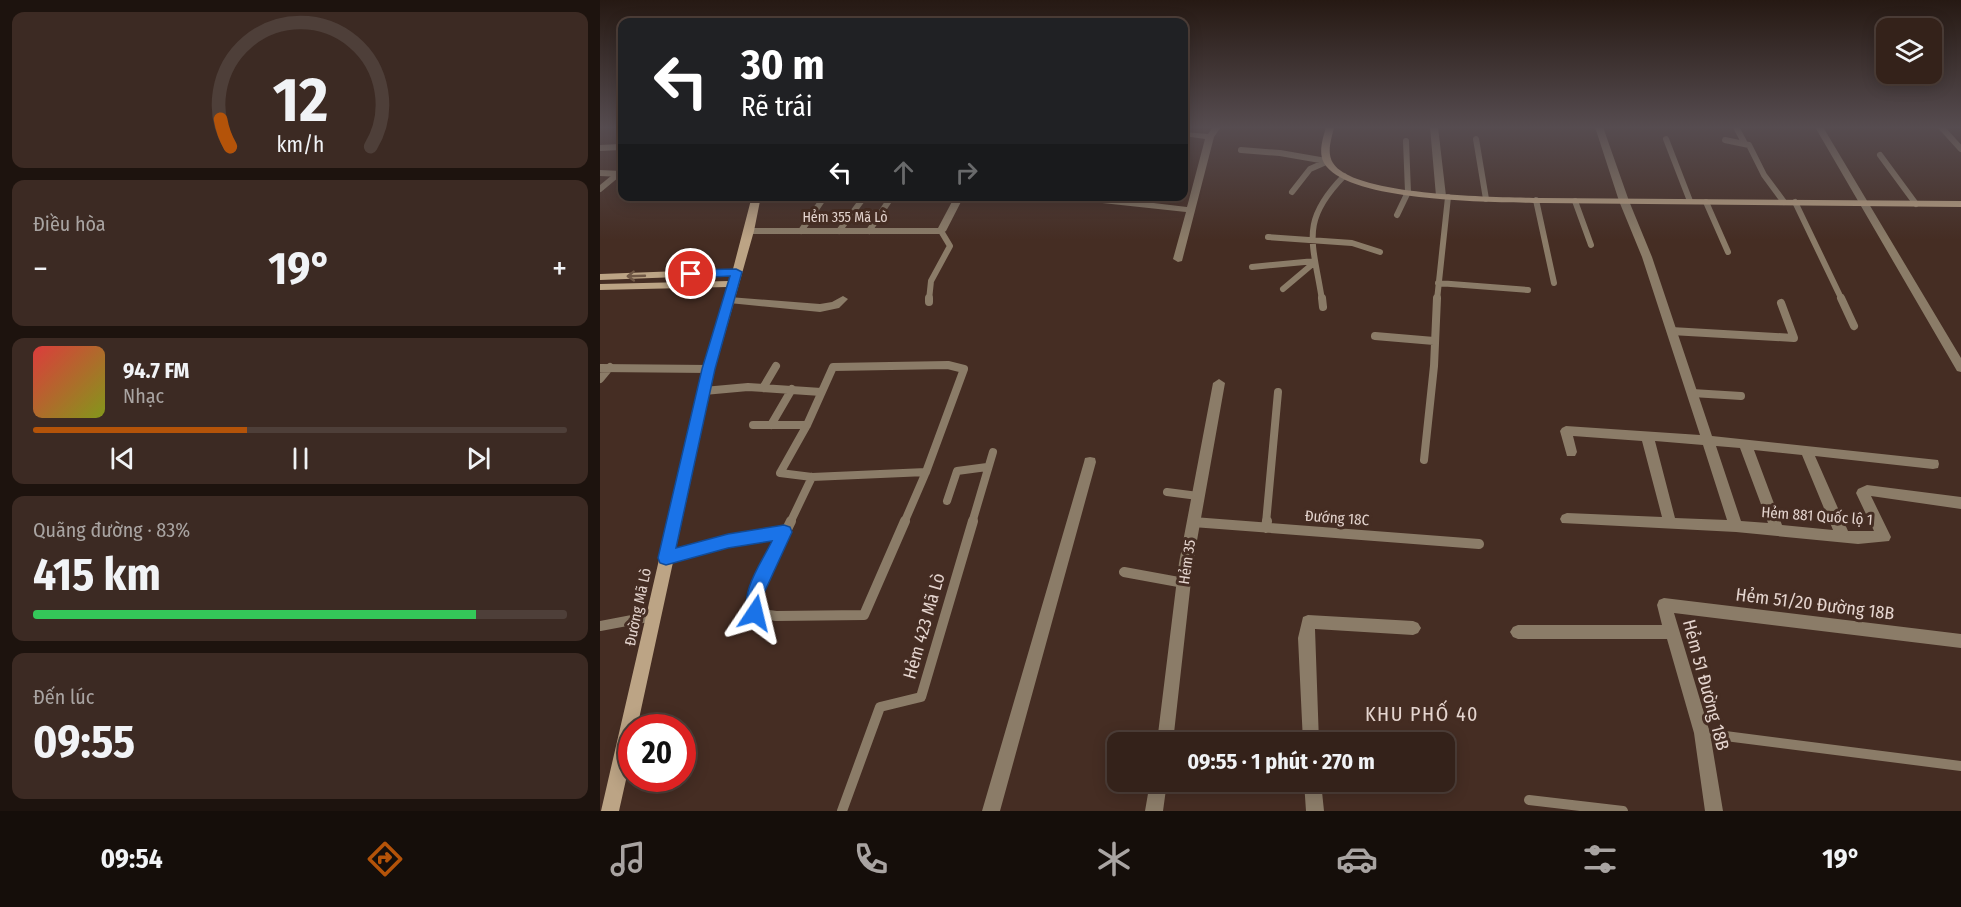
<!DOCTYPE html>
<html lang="vi">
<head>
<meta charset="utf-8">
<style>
  body { margin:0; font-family:"Fira Sans Condensed",sans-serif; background:#3c2a23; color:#f1f3f6; height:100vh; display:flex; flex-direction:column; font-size:22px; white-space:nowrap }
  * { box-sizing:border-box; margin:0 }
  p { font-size:20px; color:#a9a4a2 }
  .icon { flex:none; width:33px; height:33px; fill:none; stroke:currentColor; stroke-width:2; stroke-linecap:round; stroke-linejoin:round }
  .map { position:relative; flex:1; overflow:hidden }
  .details { display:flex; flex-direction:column; gap:12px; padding:12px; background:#1d130e; width:600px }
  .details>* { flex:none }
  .banner { position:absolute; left:18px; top:18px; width:570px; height:183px; border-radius:12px; box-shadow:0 3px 15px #0003,0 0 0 2px #4e3f39; background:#202124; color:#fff; overflow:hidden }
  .tools { position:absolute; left:1276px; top:18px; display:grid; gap:12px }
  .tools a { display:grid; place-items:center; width:66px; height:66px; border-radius:12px; background:#34221a; box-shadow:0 3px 15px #0003,0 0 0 2px #4e3f39; font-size:30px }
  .speed { position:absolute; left:18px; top:714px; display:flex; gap:12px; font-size:30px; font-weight:700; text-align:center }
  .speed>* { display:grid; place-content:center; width:78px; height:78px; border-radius:50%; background:#34221a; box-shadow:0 3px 15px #0003,0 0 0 2px #4e3f39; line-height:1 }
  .speed .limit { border:9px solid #d22; background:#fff; color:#111 }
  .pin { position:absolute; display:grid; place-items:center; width:51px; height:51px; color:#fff; margin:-26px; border:3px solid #fff; border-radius:50%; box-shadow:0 2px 6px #0007 }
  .me { position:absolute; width:66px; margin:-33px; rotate:10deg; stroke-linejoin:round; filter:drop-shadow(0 0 4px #0008) }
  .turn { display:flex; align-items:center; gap:21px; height:126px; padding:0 24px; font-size:27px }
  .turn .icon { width:78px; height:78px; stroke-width:2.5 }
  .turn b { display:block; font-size:42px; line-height:51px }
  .lanes { display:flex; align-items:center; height:57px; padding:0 24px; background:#0003; justify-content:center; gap:30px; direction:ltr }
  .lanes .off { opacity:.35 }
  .big { font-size:45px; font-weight:700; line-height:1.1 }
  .details .card { flex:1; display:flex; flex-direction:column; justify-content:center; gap:9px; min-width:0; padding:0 21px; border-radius:12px; background:#3c2a23 }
  .details .dial { align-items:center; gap:0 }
  .dial svg { height:156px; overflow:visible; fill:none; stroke:#4e3f39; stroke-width:7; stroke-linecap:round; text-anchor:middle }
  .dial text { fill:#f1f3f6; stroke:none }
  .song { display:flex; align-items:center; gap:18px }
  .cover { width:72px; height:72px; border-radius:9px; background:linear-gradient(135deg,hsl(0 70% 55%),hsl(70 70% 35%)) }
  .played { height:6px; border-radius:3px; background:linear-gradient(90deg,#b45309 40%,#4e3f39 40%) }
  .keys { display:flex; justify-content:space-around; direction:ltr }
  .heat { display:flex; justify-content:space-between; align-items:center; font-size:33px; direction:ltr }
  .charge { height:9px; border-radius:4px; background:linear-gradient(90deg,#34c759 83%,#4e3f39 0) }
  .trip { position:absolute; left:507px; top:732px; width:348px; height:60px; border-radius:12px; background:#34221a; box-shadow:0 3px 15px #0003,0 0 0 2px #4e3f39; font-weight:700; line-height:60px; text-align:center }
  .tab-bar { display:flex; height:96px; justify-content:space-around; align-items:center; background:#150e0a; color:#a9a4a2 }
  .tab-bar .icon { width:42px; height:42px }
  .tab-bar .active { color:#b45309 }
  .tab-bar b { font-size:27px; color:#f1f3f6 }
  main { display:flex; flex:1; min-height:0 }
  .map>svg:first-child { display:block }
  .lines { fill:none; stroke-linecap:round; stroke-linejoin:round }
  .lane-far2 { stroke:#8b7c68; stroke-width:6 }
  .lane-far1 { stroke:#8b7c68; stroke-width:8 }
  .lane { stroke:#8b7c68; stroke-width:10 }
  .street { fill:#8b7c68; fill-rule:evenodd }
  .secondary { fill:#bca485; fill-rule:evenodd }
  .oneway { stroke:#6f5745 }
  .route { fill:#1a73e8; stroke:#114b97; stroke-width:1.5 }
  .labels { text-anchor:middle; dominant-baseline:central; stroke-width:6; stroke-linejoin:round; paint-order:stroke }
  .far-street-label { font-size:14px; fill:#e5d5cf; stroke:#452d23 }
  .street-label { font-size:15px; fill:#e5d5cf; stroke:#452d23 }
  .near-street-label { font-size:18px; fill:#e5d5cf; stroke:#452d23 }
  .near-neighbourhood-label { font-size:20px; letter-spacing:1.5px; fill:#e5d5cf; stroke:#452d23 }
</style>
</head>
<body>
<main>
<section class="details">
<div class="card dial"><svg viewBox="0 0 100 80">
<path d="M14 69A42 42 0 1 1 86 69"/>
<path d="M14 69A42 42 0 0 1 9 55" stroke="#b45309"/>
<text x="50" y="56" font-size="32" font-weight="700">12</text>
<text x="50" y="72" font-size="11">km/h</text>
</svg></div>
<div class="card"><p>Điều hòa</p>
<div class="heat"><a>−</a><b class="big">19°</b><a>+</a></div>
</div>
<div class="card">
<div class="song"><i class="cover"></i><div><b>94.7 FM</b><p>Nhạc</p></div></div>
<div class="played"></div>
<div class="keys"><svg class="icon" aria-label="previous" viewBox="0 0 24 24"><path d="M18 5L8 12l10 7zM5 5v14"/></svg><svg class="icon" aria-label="pause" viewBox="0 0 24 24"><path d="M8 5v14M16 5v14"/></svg><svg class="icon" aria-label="next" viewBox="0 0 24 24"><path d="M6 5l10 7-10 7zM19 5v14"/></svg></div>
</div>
<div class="card"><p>Quãng đường · 83%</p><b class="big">415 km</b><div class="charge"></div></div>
<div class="card"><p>Đến lúc</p><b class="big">09:55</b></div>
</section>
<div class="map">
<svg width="1361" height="811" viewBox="0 0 1361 811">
  <rect width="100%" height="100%" fill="#452d23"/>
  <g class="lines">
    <path class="lane-far2" d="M1136 127 1144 142
      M1341 127 1361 149
      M876 139 886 199
      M1066 139 1090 201
      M1125 140 1149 145 1164 175 1184 202
      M0 148 20 147
      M641 150 680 153 726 161
      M1280 155 1316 204
      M0 189 18 174
      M692 192 710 169 726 162
      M936 200 954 283
      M975 201 991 245
      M1106 202 1128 252
      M1195 202 1242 300
      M797 215 808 192 806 141
      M201 231 225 196
      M239 231 265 196
      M269 231 292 196
      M668 237 752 243 780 252
      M652 267 715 261
      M838 283 928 290
      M683 289 715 262
      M329 300 331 281 350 246 341 231
      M722 300C713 242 699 222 744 176
      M837 300 848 197"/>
    <path class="lane-far1" d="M722 298 723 307
      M1241 298 1254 326
      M329 302V298
      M1071 331 1194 338 1181 303
      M775 336 834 341
      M0 368 109 369
      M0 379 10 367
      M163 388 176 366
      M104 391 148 387 221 392
      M1092 393 1141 396
      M153 425H207
      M171 425 192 389
      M824 460 834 366 837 298
      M212 477 180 473 207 425 233 367 348 365 364 369 326 472
      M212 477 326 472
      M567 492 598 496
      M347 501 357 471 387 467
      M593 522 606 523
      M190 523 212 477
      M304 523 326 472
      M372 523 393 452
      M666 523 678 392"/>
    <path class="lane" d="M191 521 156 593 155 613 176 616 264 615 305 521
      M593 522 879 544
      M666 528 667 521
      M66 558 128 541 184 532
      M524 572 584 583
      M0 626 53 616
      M1102 733 1361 766
      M929 800 1023 811
      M242 811 280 707 321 697 373 521"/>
    <path class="street" d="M613 127H621L614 137 582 261 578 262 573 259 586 212 493 202 488 199 495 196 587 207 605 139 584 136V132L608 134Z
      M830 127H838L846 196 841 199 836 196Z
      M995 127H1003L1029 201 1052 257 1112 436 1338 460 1339 464 1338 468 1333 469 1215 456 1248 531H1274L1256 493 1258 489 1267 485 1361 497V509L1271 496 1291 537 1289 541 1258 544 1136 532 962 523 960 519 962 515 967 513 1062 517 1042 441 973 436 977 452 975 456H967L960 431 962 428 966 426 1100 435 1042 257 1019 201ZM1055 441 1103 445 1127 520 1075 518ZM1116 446 1140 448 1168 523 1141 521ZM1154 450 1202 455 1233 530 1182 525Z
      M1215 127H1223L1361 358V372L1357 371Z
      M0 170 22 171V177L0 176Z
      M355 196H364L346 231 341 234H149L144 231 149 228H338Z
      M243 296 248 299 239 308 220 312 129 303 124 300 129 297 220 304 232 302Z
      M619 379 625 383 593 563 573 742H557L579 563 613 383Z
      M490 457 495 458 496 462 400 811H382L484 462 485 458Z
      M1064 598 1361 634V648L1074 613 1110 733 1123 811H1105L1094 733 1067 639H918L913 637 910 632 913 627 918 625H1062L1057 605 1059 600Z
      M708 615 813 621 818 623 821 628 818 633 813 635 715 629 719 742H703L698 638 703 617Z
      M550 782H567L563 811H545Z
      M704 782H721L724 811H706Z"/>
    <path class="secondary" d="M726 127H734C732 138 726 152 733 163 754 197 901 197 942 198L1361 201V207L942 203C898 202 747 203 724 163 718 152 723 138 726 127Z
      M152 196H161L154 231 115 369 37 728H32V753L19 811H1L103 369 127 287 0 290V284L129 281 131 275 0 280V274L133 269Z"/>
  </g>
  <defs><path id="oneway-shaft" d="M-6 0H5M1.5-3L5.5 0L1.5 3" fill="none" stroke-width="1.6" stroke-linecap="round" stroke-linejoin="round" transform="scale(1.5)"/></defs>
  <use class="oneway" href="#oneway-shaft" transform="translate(36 276) rotate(178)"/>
  <linearGradient id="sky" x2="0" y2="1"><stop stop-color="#261913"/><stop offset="0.53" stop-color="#564c50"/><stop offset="1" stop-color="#564c50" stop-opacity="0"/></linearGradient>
  <rect width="1361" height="240" fill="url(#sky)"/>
  <path class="route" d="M136 269 142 272 115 369 76 548 128 534 184 525 190 527 192 532 164 593 161 618 155 621 149 618C138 594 162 562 172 541L128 548 66 565 60 563 58 558 102 369 130 276 91 278 85 274 91 270Z"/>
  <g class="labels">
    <g class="far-street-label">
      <text x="245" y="217">Hẻm 355 Mã Lò</text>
    </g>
    <g class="street-label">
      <text transform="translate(1217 516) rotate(4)">Hẻm 881 Quốc lộ 1</text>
      <text transform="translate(737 518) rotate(4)">Đướng 18C</text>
      <text transform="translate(587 562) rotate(-82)">Hẻm 35</text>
      <text transform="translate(38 607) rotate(-78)">Đường Mã Lò</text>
    </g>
    <g class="near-street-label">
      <text transform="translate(1215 604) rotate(7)">Hẻm 51/20 Đường 18B</text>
      <text transform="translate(324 626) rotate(-74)">Hẻm 423 Mã Lò</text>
      <text transform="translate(1106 685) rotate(75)">Hẻm 51 Đường 18B</text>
    </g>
    <g class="near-neighbourhood-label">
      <text x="822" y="714">KHU PHỐ 40</text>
    </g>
  </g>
</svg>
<div class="tools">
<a><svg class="icon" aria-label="layers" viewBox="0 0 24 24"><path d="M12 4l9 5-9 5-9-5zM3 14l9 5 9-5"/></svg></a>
</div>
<div class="speed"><div class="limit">20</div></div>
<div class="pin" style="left:91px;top:274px;background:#d93025"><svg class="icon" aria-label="arrive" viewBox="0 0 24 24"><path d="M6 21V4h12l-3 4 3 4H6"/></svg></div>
<svg class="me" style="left:155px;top:613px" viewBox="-20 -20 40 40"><path d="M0-17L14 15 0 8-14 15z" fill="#1a73e8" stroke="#fff" stroke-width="4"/></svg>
<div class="trip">09:55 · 1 phút · 270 m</div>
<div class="banner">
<div class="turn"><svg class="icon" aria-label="left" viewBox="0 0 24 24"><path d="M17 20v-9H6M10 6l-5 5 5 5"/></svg><div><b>30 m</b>Rẽ trái</div></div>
<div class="lanes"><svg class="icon" aria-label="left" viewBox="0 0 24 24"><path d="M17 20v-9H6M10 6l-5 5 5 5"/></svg><svg class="icon off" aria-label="ahead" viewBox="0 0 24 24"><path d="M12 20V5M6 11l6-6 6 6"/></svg><svg class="icon off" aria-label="right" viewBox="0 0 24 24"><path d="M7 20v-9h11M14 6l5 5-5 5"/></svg></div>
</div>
</div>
</main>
<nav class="tab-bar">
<b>09:54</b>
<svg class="icon active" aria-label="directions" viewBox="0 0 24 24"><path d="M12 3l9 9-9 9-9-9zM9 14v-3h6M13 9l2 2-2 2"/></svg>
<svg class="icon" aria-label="music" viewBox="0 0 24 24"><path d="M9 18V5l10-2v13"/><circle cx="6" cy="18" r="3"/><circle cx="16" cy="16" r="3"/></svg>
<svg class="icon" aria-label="phone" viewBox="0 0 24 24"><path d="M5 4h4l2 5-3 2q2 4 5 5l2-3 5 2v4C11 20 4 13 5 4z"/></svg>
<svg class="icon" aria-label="climate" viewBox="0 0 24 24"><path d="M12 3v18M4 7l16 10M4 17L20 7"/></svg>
<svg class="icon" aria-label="car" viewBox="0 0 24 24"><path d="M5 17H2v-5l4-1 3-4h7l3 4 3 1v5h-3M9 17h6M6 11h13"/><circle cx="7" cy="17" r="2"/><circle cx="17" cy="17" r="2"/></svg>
<svg class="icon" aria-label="filters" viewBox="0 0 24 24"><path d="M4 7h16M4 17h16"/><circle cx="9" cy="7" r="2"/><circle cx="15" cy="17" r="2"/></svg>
<b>19°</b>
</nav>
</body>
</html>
